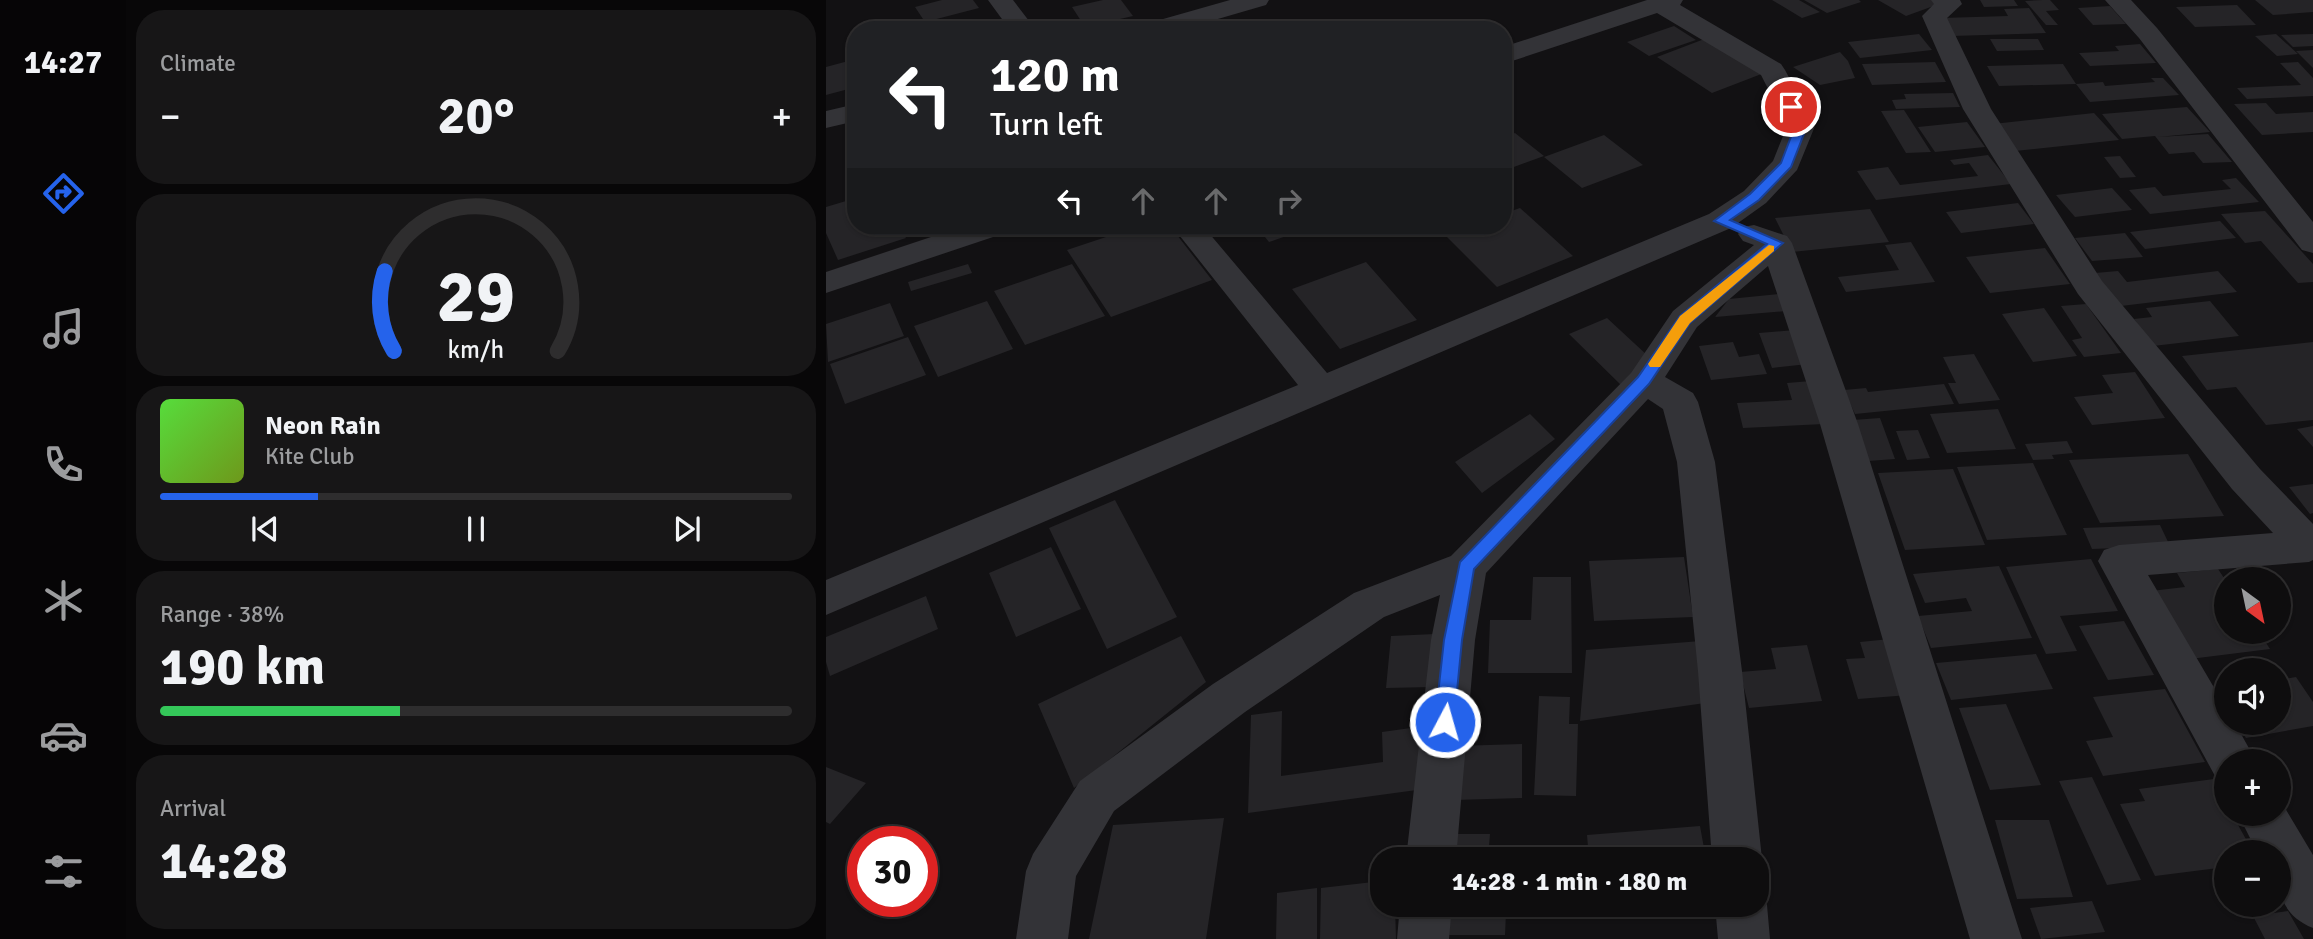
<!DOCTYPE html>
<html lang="en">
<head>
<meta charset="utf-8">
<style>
  body { margin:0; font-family:Signika,sans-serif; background:#171617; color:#f1f3f6; height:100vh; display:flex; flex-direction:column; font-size:26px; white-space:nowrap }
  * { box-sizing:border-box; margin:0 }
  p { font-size:23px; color:#9b9c9e }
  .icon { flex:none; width:38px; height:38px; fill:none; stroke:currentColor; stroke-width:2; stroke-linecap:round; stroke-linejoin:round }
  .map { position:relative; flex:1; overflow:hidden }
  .drawer { display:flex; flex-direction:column; gap:10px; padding:10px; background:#080708; width:700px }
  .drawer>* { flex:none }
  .top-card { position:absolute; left:21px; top:21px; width:665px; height:214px; border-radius:28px; box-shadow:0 2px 5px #0004,0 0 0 2px #2e2d2e; background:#202124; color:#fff; overflow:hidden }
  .needle { width:46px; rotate:147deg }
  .fabs { position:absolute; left:1388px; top:567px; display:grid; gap:14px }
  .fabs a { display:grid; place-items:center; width:77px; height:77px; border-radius:50%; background:#0e0d0e; box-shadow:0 2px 5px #0004,0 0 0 2px #2e2d2e; font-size:35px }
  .speed { position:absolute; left:21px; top:826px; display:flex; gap:14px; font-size:35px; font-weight:700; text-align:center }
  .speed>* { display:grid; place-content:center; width:91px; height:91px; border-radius:50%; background:#0e0d0e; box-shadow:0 2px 5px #0004,0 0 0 2px #2e2d2e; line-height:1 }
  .speed .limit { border:10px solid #d22; background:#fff; color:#111 }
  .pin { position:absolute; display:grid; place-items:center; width:60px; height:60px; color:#fff; margin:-30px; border:4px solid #fff; border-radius:50%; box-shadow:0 2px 7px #0007 }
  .me { position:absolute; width:77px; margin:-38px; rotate:6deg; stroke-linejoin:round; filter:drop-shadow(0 0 5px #0008) }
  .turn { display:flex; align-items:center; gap:24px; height:147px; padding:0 28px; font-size:32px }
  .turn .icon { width:91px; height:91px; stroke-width:2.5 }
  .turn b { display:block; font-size:49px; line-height:60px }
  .lanes { display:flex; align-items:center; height:66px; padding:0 28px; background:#0003; justify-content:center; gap:35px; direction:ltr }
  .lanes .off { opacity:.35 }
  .big { font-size:52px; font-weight:700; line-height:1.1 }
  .drawer .card { flex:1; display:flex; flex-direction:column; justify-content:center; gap:10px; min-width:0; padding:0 24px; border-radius:28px; background:#171617 }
  .drawer .dial { align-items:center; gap:0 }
  .dial svg { height:182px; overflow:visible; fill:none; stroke:#2e2d2e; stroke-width:7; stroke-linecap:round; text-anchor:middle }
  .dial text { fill:#f1f3f6; stroke:none }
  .song { display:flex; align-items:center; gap:21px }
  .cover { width:84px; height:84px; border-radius:10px; background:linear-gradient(135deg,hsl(110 70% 55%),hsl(80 70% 35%)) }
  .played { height:7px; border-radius:4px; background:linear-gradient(90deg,#2563eb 25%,#2e2d2e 25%) }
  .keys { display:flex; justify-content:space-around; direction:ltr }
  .heat { display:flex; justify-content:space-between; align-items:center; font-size:38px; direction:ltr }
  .charge { height:10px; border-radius:5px; background:linear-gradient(90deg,#34c759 38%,#2e2d2e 0) }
  .trip { position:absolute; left:544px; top:847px; width:399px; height:70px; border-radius:28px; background:#0e0d0e; box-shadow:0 2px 5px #0004,0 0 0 2px #2e2d2e; font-weight:700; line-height:70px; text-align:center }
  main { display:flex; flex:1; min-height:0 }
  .menu { display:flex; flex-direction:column; width:126px; justify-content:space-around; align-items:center; background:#060506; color:#9b9c9e }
  .menu .icon { width:49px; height:49px }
  .menu .selected { color:#2563eb }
  .menu b { font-size:32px; color:#f1f3f6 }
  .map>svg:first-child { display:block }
  .building { fill:#252427 }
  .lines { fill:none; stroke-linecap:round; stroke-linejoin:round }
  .minor { fill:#333337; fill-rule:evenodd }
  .route { fill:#2563eb; stroke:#184099; stroke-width:2 }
  .slow { fill:#f59e0b }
</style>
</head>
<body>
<main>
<nav class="menu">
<b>14:27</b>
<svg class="icon selected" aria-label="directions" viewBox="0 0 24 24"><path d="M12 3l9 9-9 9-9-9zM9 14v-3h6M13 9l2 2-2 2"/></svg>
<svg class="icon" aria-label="music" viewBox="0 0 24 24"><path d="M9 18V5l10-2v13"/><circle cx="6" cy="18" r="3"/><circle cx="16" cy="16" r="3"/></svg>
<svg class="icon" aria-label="phone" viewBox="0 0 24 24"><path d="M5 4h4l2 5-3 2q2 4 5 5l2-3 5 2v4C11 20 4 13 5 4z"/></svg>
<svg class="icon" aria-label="climate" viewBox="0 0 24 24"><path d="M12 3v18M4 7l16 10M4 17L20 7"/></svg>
<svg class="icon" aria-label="car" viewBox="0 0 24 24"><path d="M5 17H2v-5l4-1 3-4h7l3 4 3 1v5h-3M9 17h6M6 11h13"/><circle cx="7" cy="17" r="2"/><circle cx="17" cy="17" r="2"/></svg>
<svg class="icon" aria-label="filters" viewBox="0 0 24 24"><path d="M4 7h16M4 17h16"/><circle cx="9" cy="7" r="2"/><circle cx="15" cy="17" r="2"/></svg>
</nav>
<section class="drawer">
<div class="card"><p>Climate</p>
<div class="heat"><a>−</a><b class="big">20°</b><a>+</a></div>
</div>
<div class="card dial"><svg viewBox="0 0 100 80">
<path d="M14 69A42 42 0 1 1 86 69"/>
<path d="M14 69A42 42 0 0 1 10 34" stroke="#2563eb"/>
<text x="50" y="56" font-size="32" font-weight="700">29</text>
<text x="50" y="72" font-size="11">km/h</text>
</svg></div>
<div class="card">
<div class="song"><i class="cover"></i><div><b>Neon Rain</b><p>Kite Club</p></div></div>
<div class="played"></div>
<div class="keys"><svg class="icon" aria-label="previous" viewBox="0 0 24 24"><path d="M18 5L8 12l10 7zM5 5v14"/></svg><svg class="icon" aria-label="pause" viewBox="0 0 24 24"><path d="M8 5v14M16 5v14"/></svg><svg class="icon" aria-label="next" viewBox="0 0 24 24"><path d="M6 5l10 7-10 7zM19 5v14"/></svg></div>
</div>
<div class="card"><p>Range · 38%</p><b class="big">190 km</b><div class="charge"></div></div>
<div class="card"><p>Arrival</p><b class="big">14:28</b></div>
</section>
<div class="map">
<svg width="1487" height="939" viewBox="0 0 1487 939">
  <rect width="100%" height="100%" fill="#121113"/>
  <path class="building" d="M116 0H147L153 8 99 22 89 7Z
    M277 0H295L307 16 259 27 246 7Z
    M946 0H973L994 12 976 18Z
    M978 0H1033L1035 2 1001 13Z
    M1052 0H1106L1113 4 1080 16Z
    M1154 0H1188L1192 6 1158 7Z
    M1217 0H1224L1233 10 1220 11 1232 25H1220L1199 1Z
    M1429 0H1487V12L1447 15Z
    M1411 5 1430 25 1369 27 1350 7Z
    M1284 6 1300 24 1267 25 1252 8Z
    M1203 8 1220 33 1126 36 1116 18 1182 16 1178 9Z
    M848 26 870 40 823 56 801 42Z
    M1093 34 1106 50 1034 58 1022 42Z
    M1450 34 1472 54 1451 56 1429 36Z
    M1487 34V46L1467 47 1455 35Z
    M881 38 938 73 886 93 831 57Z
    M1164 39H1212L1218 50 1171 51Z
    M1314 44 1330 63 1264 66 1253 53 1293 51 1289 46Z
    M1487 50V68L1470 51Z
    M1014 52 1022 61 1029 78 994 85 967 67Z
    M26 60 30 67V87L0 95V67Z
    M1109 62 1120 82 1046 85 1036 64Z
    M1472 62 1487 78V96L1421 99 1411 88 1475 85 1454 63Z
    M1237 64 1250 84 1173 86 1161 66Z
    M1325 78H1337L1353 95 1264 102 1250 84 1277 82 1279 86 1329 82Z
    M1127 93 1134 107 1070 109 1066 100 1080 99 1078 94Z
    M1440 103 1450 114 1487 112V132L1436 135 1408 104Z
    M1361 107 1384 132 1332 137 1382 134 1406 162 1377 163 1368 152 1343 154 1329 136 1296 139 1276 114Z
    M1078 110 1105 152 1080 153 1055 111Z
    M1268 113 1293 140 1189 151 1167 124Z
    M1141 122 1159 147 1109 152 1092 127Z
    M689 133 718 156 677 171V137Z
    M778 135 817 165 756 188 718 157Z
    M1162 155 1185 184 1050 200 1031 171 1062 167 1074 185 1152 176 1143 163 1128 165 1124 160Z
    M1294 156 1310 177 1294 178 1278 157Z
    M1410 178 1433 202 1324 214 1303 190 1329 187 1337 196 1405 189 1396 180Z
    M1286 188 1306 210 1249 217 1230 195Z
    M30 198V226H73L80 238 12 260 0 233V207Z
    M1192 203 1208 224 1135 233 1120 212Z
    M694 208 747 256 671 287 620 236 646 226H677V214Z
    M1044 209 1063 242 966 252 949 218Z
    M1439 211 1487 264V282L1472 283 1435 241 1419 243 1395 214Z
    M1394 221 1410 238 1319 249 1304 232Z
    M313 226H344L386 280 285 317 241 250Z
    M430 226H489L443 242Z
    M1299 233 1317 257 1266 261 1249 238Z
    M1085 242 1109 282 1020 292 1012 277 1073 270 1059 245Z
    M1219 248 1244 284 1164 293 1140 257Z
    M540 262 591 320 514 349 466 289Z
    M142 264 146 273 85 291 82 282Z
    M246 264 279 316 199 345 168 291Z
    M1292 271 1301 282 1392 271 1411 292 1295 306 1269 273Z
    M953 294 961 311 889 317 903 299Z
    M161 301 187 349 112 377 88 326Z
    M1384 301 1413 336 1327 346 1308 319 1326 317 1320 308Z
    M64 303 78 336 2 362 0 324Z
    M1260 304 1295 353 1258 357 1246 340 1256 338 1235 306Z
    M1218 308 1251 356 1207 362 1176 314Z
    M781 318 822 356 796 386 743 334Z
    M969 330 982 364 946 368 933 333Z
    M82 337 100 375 19 404 4 364Z
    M907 342 913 357 933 354 941 374 885 380 873 346Z
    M1487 342V420L1440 425 1410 387 1381 390 1356 356Z
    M1148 354 1174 400 1133 404 1122 383H1130L1117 357Z
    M1309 372 1339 418 1266 425 1248 397 1287 393 1276 375Z
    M985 381 998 424 917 428 911 403 966 400 961 383Z
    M1118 384 1128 404 1029 414 1018 390 1040 388 1042 392Z
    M1172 409 1190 449 1121 453 1104 414Z
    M704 414 729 439 656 493 629 462Z
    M1054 418 1069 459 1042 461 1027 420Z
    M1487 426V447L1471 429Z
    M1092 430 1104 458 1081 460 1070 431Z
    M1241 441 1247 453 1226 455 1228 459 1207 460 1199 444Z
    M1362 454 1398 516 1274 523 1243 460Z
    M1207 463 1241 535 1161 540 1131 467Z
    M1127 469 1159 545 1079 550 1052 473Z
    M1487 484V513L1484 514 1463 487Z
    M289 500 351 617 281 649 223 528Z
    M1334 525 1344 546 1266 549 1257 528Z
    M225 547 255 609 190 637 163 573Z
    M858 557 867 617 768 621 763 561Z
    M1265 559 1292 611 1234 616 1251 651 1220 654 1180 567Z
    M1173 566 1206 638 1105 648 1092 616 1146 611 1140 598 1099 603 1087 574Z
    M1392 569 1400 581V632H1433L1444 649 1364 659 1325 591 1359 587 1351 573Z
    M707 577H745L746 673H662L664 620H705Z
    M100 596 112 629 4 676 0 662V637Z
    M1298 621 1328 675 1282 680 1253 626Z
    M609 634 606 687 560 688 565 636Z
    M355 636 380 682 248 788 212 704Z
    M1064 639 1083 695 1032 699 1020 659 1039 658 1034 642Z
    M875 641 879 703 754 721 760 650Z
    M981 645 996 701 923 708 914 672 950 669 945 648Z
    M1210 654 1227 689 1125 700 1110 663Z
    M1470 677 1487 702V726L1420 738 1410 723H1452V680Z
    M1339 689 1379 762 1277 776 1260 741 1287 737 1267 697Z
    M713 696 744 697 743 724H752L750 796 708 795Z
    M1180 704 1215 785 1164 790 1133 708Z
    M456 711 455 776 557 762 556 732 592 727 598 789 422 813 425 715Z
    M696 744V798L628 800 630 746Z
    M0 767 40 783 4 824 0 822Z
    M1266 777 1315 880 1281 885 1233 781Z
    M1388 779 1400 802V814H1406L1427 852H1400V867L1329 876 1294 804 1319 801 1313 789Z
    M398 818 380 939H263L287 825Z
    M1169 820H1223L1247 897 1191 899Z
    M874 826 880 859H763L761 835Z
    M619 834H664L662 859H617Z
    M556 881V905H569L570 939H494L495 888Z
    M491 888V939H450L451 893Z
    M1266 901 1279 932 1215 939 1204 908Z
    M614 905H744V914L680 913 679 935H611Z
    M766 905H887L888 909 768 918Z
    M1462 911 1478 939H1439L1427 916Z"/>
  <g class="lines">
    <path class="minor" d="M162 0H187L210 30H184Z
      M404 0H443L440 5 354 30H312L316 25Z
      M821 0H857L854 5 955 64 959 70 989 126 971 170 940 203 905 228 0 615V580L472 385 346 226H377L501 373 883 214 918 191 947 161 961 126 935 75 831 13 677 64V47Z
      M1105 0H1134L1136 4 1121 18 1165 109 1276 281 1434 469 1487 524V560L1483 562 1322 575 1400 708V723H1409L1430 761H1400V780L1389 776 1272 561 1278 550 1293 545 1447 533 1406 489 1252 294 1137 109 1096 16 1108 4Z
      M1279 0H1305L1331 28 1487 222V253L1476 250 1313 38Z
      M30 104V121L0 128V111Z
      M928 225 961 236 966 243 1032 424 1196 939H1144L994 424 942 266 871 327 839 377 867 393 872 402 889 462 916 671 936 859 931 870V859H886L872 671 851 462 837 409 822 399 660 573 649 640 630 859H580L605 640 614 595 558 617 419 712 288 811 250 876 242 939H190L200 871 207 854 254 781 387 684 528 593 625 556 805 373 847 311 928 245 917 241 912 234 917 227Z
      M138 226H184L179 233 0 293V272Z
      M1453 798 1487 855V928C1451 913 1452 887 1452 852H1431L1412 814H1452Z
      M931 887 941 905 944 939H892L889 905H931Z
      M574 905H626L623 939H571Z"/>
  </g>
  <path class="route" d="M961 105H970L981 126 965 167 933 200 904 220 957 243 864 323 823 384 648 569 636 640 628 722 626 728 619 731 612 728 609 722 618 640 634 562 812 377 854 316 941 244 888 221 924 194 955 163 969 126 960 107Z"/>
  <path class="slow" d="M943 245 948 246V251L864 323 834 367H824L822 364 854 316Z"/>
</svg>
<div class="fabs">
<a><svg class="needle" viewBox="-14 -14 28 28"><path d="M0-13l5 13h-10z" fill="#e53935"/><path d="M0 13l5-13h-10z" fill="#9b9c9e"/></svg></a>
<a><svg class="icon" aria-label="sound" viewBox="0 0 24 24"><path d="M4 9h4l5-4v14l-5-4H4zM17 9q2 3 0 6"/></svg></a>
<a>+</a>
<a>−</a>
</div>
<div class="speed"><div class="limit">30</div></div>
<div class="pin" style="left:965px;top:107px;background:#d93025"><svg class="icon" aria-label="arrive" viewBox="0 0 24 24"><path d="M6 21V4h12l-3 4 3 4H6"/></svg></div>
<svg class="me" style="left:619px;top:722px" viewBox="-20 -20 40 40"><circle r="17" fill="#2563eb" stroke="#fff" stroke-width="3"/><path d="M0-11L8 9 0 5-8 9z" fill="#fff"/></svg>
<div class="trip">14:28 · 1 min · 180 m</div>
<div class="top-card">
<div class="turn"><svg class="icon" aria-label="left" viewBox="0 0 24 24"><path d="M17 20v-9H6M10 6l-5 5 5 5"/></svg><div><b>120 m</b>Turn left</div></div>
<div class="lanes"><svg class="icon" aria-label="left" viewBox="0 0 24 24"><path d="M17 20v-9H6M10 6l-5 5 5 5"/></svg><svg class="icon off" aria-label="ahead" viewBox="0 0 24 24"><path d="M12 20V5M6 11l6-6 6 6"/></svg><svg class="icon off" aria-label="ahead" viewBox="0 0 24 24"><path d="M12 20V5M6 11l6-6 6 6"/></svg><svg class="icon off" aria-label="right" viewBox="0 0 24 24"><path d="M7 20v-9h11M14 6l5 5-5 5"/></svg></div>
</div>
</div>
</main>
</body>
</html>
